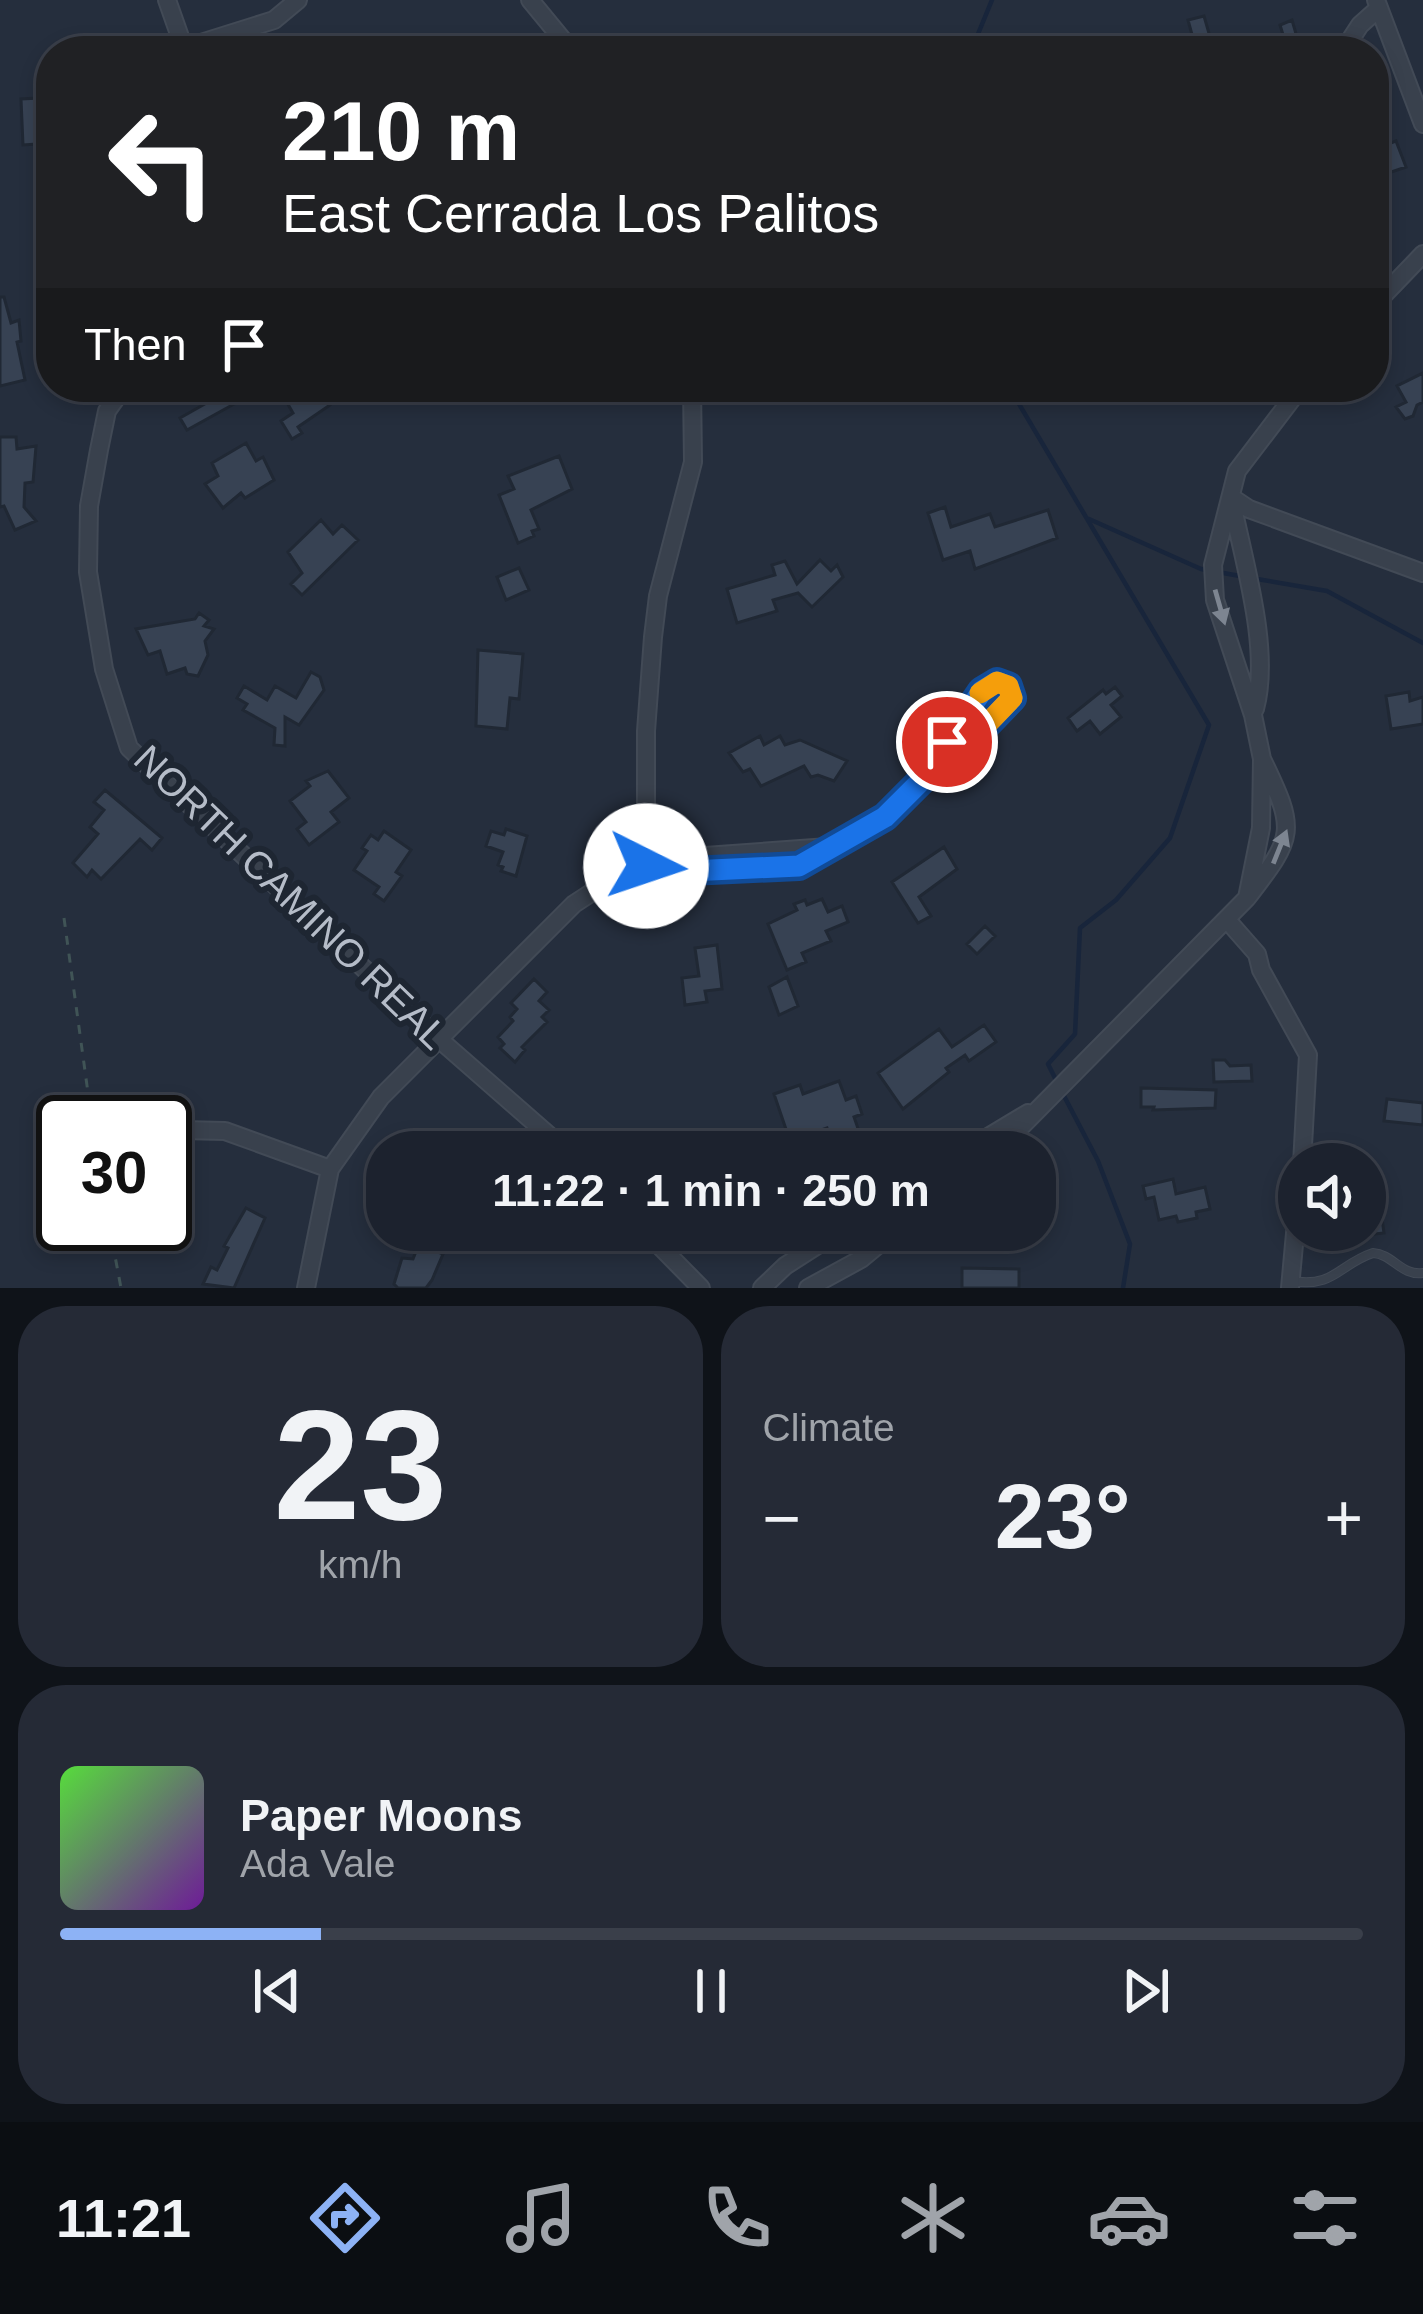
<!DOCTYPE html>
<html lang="en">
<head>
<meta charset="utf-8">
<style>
  body { margin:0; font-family:Helvetica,sans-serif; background:#252a36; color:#f1f3f6; height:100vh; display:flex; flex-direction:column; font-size:45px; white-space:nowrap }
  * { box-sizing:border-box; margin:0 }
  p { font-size:39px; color:#a0a4aa }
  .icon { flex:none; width:66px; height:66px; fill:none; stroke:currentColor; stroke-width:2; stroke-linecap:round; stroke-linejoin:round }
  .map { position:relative; height:1288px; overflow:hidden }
  .details { display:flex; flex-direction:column; gap:18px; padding:18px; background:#0f1319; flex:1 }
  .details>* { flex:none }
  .top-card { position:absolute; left:36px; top:36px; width:1353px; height:366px; border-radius:48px; box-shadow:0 6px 18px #0003,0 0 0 3px #3a3f4a; background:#202124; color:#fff; overflow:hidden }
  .controls { position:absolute; left:1278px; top:1143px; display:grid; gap:24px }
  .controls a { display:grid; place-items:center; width:108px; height:108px; border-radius:50%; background:#1c222e; box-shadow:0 6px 18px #0003,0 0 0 3px #3a3f4a; font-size:60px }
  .speed { position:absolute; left:36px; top:1095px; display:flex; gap:24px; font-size:60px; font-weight:700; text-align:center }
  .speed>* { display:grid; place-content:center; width:156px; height:156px; border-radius:50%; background:#1c222e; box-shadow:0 6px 18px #0003,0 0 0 3px #3a3f4a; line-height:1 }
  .speed .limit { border:6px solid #111; border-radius:18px; background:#fff; color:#111 }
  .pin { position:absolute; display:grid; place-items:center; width:102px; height:102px; color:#fff; margin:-51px; border:6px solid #fff; border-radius:50%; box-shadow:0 3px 12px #0007 }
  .me { position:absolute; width:132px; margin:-66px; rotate:94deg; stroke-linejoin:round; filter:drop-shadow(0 0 9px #0008) }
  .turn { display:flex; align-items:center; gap:42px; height:252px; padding:0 48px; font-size:54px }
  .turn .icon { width:156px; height:156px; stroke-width:2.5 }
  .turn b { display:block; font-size:84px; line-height:102px }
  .then { display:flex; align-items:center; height:114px; padding:0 48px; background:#0003; gap:24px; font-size:45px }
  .big { font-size:90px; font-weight:600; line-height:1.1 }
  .details .widget { flex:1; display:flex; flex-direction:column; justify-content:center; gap:18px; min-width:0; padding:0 42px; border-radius:48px; background:#252a36 }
  .details .dial { align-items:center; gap:0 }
  .dial b { font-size:156px; line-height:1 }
  .song { display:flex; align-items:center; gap:36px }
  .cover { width:144px; height:144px; border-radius:18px; background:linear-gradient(135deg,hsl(110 70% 55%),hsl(280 70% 35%)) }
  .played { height:12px; border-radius:6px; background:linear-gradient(90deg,#8db2f5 20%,#3a3f4a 20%) }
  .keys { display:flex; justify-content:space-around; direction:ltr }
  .heat { display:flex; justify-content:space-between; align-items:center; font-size:66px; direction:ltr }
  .details .tiles { flex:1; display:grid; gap:18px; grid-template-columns:1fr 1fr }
  .widget:last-child { grid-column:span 2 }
  .trip { position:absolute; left:366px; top:1131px; width:690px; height:120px; border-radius:48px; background:#1c222e; box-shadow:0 6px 18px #0003,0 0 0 3px #3a3f4a; font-weight:600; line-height:120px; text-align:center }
  .menu { display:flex; height:192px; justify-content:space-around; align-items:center; background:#0b0e12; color:#a0a4aa }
  .menu .icon { width:84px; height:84px }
  .menu .current { color:#8db2f5 }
  .menu b { font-size:54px; color:#f1f3f6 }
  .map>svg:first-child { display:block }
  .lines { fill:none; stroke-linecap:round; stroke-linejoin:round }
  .stream { stroke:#18253b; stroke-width:4.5 }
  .building { fill:#374253; stroke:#202834; stroke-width:3 }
  .lane-casing { stroke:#424a56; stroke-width:10 }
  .street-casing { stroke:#424a56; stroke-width:20 }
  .path { stroke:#405456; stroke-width:3; stroke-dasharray:9 9; stroke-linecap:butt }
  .lane { stroke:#39414d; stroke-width:8 }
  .street { stroke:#39414d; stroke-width:16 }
  .oneway { fill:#7d8591 }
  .route-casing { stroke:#114b97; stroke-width:30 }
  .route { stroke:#1a73e8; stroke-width:21 }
  .slow { stroke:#f59e0b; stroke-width:21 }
  .labels { text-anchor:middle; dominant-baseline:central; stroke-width:12; stroke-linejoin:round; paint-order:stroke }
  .street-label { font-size:39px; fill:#b5bcc8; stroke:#1e2632 }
</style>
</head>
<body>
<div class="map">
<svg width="1423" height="1288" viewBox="0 0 1423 1288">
  <rect width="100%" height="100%" fill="#252e3d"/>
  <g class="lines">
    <path class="stream" d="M971 51 992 0
      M1009 387 1209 725 1170 838 1116 900 1080 928 1075 1034 1048 1064 1058 1084
      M1089 519 1201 569 1240 576
      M1251 578 1327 591 1423 643
      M1063 1094 1098 1161 1130 1244 1123 1288"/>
  </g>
  <path class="building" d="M1204 16 1210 37 1217 35 1222 51H1174V47L1194 42 1188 20Z
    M1292 20 1301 51H1260L1285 41 1280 25Z
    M51 56V143L23 145 21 99 38 98 37 84Z
    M1396 141 1406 167 1374 178V149Z
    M0 297H4L11 323 19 320 21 341 17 342 25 380 0 386Z
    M1423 373V402L1417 405 1413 416 1405 419 1396 407 1406 402 1397 386Z
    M278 387H331L336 395 328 400 330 405 298 427 302 433 292 439 281 421 293 413Z
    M226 392 234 404 187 430 180 418Z
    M0 437H16L17 449 36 446 33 482 25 483 24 507 36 521 15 530 4 506 0 507Z
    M246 443 256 461 263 457 274 480 245 498 241 493 223 508 205 484 218 476 212 463Z
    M559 456 572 489 531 510 539 529 532 531 534 536 518 543 499 495 514 489 508 476Z
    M945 507 951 527 990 514 995 527 1048 510 1057 538 975 569 970 551 943 560 928 513Z
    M321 520 333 534 342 525 358 540 302 595 291 584 302 573 288 552Z
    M820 560 831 571 837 565 843 577 812 607 798 593 773 600 777 611 737 623 727 589 775 575 772 565 785 561 797 584Z
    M519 568 529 590 506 600 497 577Z
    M199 613 209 620 204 626 214 629 205 641 208 655 198 676 187 674 185 668 167 674 160 651 148 655 136 629 195 619Z
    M478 650 523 654 519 699 510 698 507 729 476 726Z
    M311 672 320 677 324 690 299 725 285 717V746L274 745 275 728 243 710 247 704 237 698 244 686 267 700 275 686 296 698Z
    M1115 687 1122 696 1111 705 1121 717 1100 734 1090 721 1077 731 1068 718 1103 690 1106 694Z
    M1409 692 1410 701 1423 697V724L1391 729 1386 696Z
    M760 736 764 745 780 736 785 745 800 740 847 761 834 781 818 775 811 777 804 766 761 786 750 769 743 772 729 753Z
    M328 771 349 798 331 812 339 822 309 845 297 829 306 822 290 801 310 786 306 781Z
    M105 790 162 838 152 850 140 839 101 879 92 870 87 877 73 863 98 834 90 827 104 810 94 802Z
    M506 829 527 836 516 876 501 871 503 867 498 865 503 852 486 846 491 831 504 835Z
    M384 831 411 850 396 872 402 876 384 901 374 894 379 887 354 870 367 851 362 848 371 835 378 840Z
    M944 847 957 869 919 897 931 916 918 923 892 882Z
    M822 899 828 912 842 906 848 922 826 931 831 941 802 953 806 962 787 970 768 924 797 910 794 904 805 900 807 905Z
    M985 926 995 936 977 954 967 944Z
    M717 945 722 989 705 991 707 1002 685 1005 682 978 699 976 695 948Z
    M787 977 798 1006 779 1015 769 987Z
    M534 979 547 992 539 1001 549 1010 542 1017 547 1022 522 1047 525 1050 515 1062 500 1048 504 1044 498 1037 513 1021 510 1017 517 1009 511 1003Z
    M984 1025 996 1042 969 1061 965 1055 946 1068 949 1072 903 1109 878 1073 939 1029 952 1047Z
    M1213 1060H1225L1230 1066 1251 1065 1252 1081 1214 1082Z
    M839 1081 846 1100 856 1096 862 1114 854 1117 862 1140 834 1149 827 1128 790 1141 774 1094 800 1085 803 1094Z
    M1141 1088 1216 1090 1215 1108 1153 1110 1154 1107H1141Z
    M1387 1099 1423 1103V1125L1384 1121Z
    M1173 1179 1176 1194 1205 1187 1210 1209 1196 1212 1197 1218 1178 1222 1176 1216 1159 1220 1154 1197 1146 1199 1143 1186Z
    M1365 1198H1369L1375 1220 1382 1219 1384 1233 1365 1235Z
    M246 1208 265 1218 234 1288 203 1284 211 1267 217 1270 228 1248 224 1246Z
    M741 1230H771L742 1250 732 1236Z
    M419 1244 443 1254 432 1280 426 1288H398L394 1284 402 1258 413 1259Z
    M962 1268 1019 1269V1288H962Z"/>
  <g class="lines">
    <defs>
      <path id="lane" d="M1292 1281C1335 1288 1339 1264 1373 1253 1393 1254 1401 1276 1423 1273"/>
      <path id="street" d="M167 0 185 51
        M530 0 572 51
        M1376 0 1423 124
        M185 48 274 20 298 0
        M1343 51 1360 25 1379 8
        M1374 305 1423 254
        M124 387 107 411 99 450 89 506 88 572 104 669 129 748 440 1040 568 1152
        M1231 497 1249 509 1423 573
        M1232 503C1244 563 1271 649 1255 709
        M1262 759C1297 831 1295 836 1247 898L1261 828 1262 759 1253 715 1215 600 1213 565 1237 471 1301 387
        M828 847 677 858 656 864 690 871 799 866 885 817 942 760 961 751 1012 698 1008 686 997 682C971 697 950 731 942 760
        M646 866V731L653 637 658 596 693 462 692 387
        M1228 921 1257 954 1261 970 1308 1055 1302 1164
        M182 1130 225 1131 330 1169
        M963 1152 1028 1113
        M996 1152 1247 898
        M644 1230 701 1288
        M306 1288 330 1169 381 1097 574 904 626 870 656 864
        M762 1288 785 1266 841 1230
        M808 1288 861 1259 896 1230
        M1290 1288 1299 1190"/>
    </defs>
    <use href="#lane" class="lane-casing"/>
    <use href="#street" class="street-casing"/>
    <path class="path" d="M64 918 92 1122
      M109 1224 121 1288"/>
    <use href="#lane" class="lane"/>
    <use href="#street" class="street"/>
  </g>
  <defs><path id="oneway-solid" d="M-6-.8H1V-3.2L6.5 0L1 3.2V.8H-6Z" transform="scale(3)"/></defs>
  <g class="oneway">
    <use href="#oneway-solid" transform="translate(1220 607) rotate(74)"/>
    <use href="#oneway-solid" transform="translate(1280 847) rotate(-68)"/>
  </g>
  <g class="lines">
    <defs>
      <path id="route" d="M646 866 656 864 690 871 799 866 885 817 942 760 961 751 1012 698 1008 686 997 682 982 691 947 742"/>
    </defs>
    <use href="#route" class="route-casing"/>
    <use href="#route" class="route"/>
    <path class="slow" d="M969 743 1012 698 1008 686 997 682 980 693"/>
  </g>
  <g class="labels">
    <g class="street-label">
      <text transform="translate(291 897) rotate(44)">NORTH CAMINO REAL</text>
    </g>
  </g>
</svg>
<div class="controls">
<a><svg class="icon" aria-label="sound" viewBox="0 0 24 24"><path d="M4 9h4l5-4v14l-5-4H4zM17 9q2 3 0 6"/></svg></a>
</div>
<div class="speed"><div class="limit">30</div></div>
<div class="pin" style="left:947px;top:742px;background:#d93025"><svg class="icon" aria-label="arrive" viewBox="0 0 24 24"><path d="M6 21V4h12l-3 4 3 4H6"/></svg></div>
<svg class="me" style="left:646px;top:866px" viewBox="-20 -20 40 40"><circle r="19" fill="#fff"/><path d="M0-13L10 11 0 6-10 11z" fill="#1a73e8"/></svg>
<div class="trip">11:22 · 1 min · 250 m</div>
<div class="top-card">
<div class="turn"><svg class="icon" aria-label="left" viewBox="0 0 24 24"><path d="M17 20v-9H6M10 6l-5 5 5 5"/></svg><div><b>210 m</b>East Cerrada Los Palitos</div></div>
<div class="then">Then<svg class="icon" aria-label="arrive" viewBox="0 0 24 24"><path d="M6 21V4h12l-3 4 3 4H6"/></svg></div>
</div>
</div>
<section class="details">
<div class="tiles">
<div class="widget dial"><b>23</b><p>km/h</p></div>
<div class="widget"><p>Climate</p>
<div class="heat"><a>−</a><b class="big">23°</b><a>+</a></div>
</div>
<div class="widget">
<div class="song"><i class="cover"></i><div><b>Paper Moons</b><p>Ada Vale</p></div></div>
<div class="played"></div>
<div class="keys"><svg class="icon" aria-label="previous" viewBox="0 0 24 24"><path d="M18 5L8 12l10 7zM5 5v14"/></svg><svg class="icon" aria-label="pause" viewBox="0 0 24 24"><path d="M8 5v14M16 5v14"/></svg><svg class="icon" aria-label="next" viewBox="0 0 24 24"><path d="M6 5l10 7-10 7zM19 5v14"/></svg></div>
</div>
</div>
</section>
<nav class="menu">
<b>11:21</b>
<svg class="icon current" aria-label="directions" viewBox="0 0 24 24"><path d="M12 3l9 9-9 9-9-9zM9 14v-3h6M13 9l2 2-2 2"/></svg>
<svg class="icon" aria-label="music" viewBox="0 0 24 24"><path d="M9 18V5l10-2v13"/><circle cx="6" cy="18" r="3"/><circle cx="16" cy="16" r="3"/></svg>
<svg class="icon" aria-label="phone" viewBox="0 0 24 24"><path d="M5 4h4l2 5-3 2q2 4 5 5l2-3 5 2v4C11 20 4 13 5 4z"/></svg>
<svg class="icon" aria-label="climate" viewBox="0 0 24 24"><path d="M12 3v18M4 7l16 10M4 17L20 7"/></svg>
<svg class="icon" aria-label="car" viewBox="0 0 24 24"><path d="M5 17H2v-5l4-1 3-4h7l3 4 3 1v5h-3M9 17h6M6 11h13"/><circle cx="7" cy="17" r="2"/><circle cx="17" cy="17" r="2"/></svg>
<svg class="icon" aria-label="filters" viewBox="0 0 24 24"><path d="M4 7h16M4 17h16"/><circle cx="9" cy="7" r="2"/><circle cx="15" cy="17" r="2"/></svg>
</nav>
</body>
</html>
